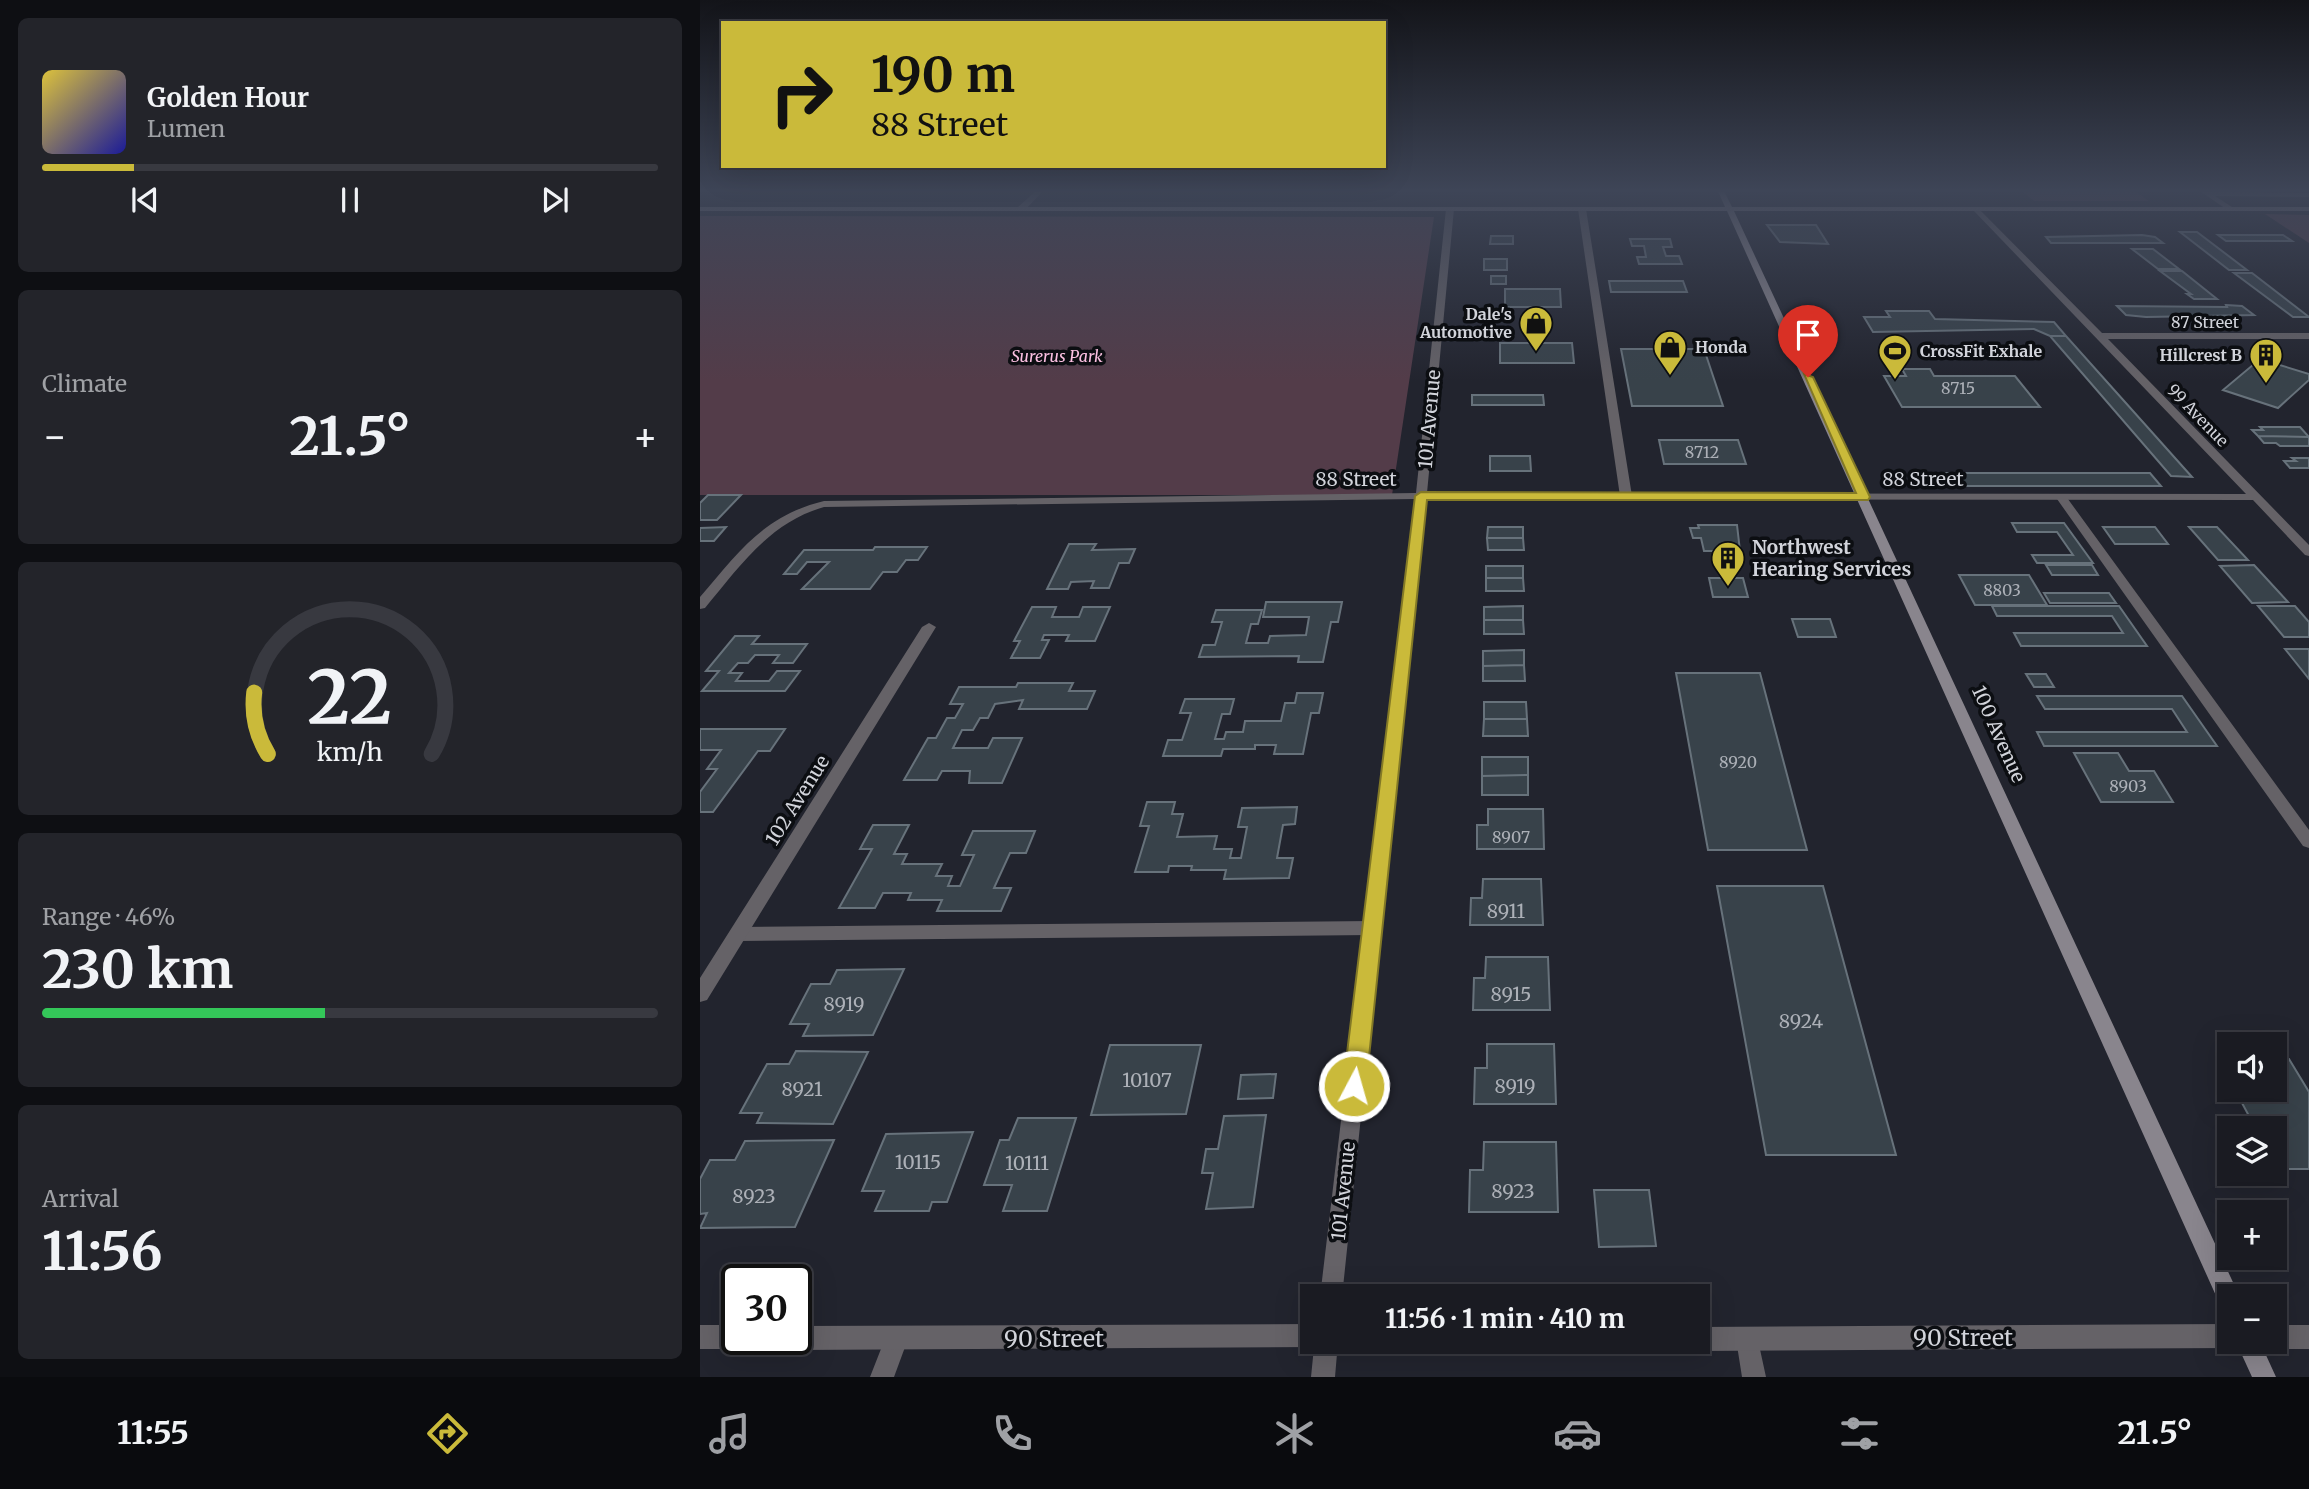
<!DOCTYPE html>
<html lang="en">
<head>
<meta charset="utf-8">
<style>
  body { margin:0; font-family:Merriweather,serif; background:#23242a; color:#f1f3f6; height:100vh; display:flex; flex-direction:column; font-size:26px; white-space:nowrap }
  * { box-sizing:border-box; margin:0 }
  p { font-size:23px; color:#9fa1a5 }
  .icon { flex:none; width:38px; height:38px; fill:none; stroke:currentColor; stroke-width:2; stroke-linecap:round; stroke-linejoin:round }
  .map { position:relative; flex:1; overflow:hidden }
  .drawer { display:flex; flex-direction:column; gap:18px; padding:18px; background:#0e0f13; width:700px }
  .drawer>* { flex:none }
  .hud { position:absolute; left:21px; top:21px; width:665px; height:147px; border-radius:0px; box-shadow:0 7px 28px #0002,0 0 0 2px #383940; background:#caba3a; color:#111; overflow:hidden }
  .fabs { position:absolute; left:1517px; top:1032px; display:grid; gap:14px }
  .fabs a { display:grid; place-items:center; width:70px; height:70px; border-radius:0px; background:#1a1b22; box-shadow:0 7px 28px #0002,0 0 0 2px #383940; font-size:35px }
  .speed { position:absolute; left:21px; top:1264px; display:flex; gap:14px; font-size:35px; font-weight:700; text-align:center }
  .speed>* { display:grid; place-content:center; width:91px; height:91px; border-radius:50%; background:#1a1b22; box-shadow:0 7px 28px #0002,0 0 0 2px #383940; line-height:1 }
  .speed .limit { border:4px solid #111; border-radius:10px; background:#fff; color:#111 }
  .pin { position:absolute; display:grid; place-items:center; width:60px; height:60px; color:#fff; margin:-72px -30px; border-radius:50% 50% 50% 0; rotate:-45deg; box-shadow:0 0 7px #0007 }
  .pin .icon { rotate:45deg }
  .me { position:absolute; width:77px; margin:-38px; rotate:6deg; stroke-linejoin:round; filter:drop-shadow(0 0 5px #0008) }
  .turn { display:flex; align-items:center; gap:24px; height:147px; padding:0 35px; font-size:32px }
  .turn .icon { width:91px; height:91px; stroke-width:2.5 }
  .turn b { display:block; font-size:49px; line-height:60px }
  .big { font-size:52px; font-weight:700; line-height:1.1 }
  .drawer .widget { flex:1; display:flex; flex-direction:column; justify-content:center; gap:10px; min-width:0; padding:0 24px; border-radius:10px; background:#23242a }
  .drawer .dial { align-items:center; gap:0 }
  .dial svg { height:182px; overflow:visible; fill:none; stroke:#383940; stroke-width:7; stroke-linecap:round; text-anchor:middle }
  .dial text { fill:#f1f3f6; stroke:none }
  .song { display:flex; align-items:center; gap:21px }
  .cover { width:84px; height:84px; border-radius:10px; background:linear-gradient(135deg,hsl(50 70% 55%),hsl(240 70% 35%)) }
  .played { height:7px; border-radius:4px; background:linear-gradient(90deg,#caba3a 15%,#383940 15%) }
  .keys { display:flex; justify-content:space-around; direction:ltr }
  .heat { display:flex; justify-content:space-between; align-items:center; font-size:38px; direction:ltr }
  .charge { height:10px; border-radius:5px; background:linear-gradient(90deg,#34c759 46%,#383940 0) }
  .trip { position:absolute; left:600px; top:1284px; width:410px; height:70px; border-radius:0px; background:#1a1b22; box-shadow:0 7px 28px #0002,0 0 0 2px #383940; font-weight:700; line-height:70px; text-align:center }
  .dock { display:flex; height:112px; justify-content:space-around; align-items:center; background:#0a0b0e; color:#9fa1a5 }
  .dock .icon { width:49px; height:49px }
  .dock .on { color:#caba3a }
  .dock b { font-size:32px; color:#f1f3f6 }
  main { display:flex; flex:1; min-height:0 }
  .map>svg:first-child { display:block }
  .green { fill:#533c49 }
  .building { fill:#38424a; stroke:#67727b; stroke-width:2 }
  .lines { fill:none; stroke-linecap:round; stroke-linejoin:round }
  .lane { fill:#656267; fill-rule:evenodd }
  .street { fill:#656267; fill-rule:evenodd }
  .secondary { fill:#89858d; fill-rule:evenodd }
  .route { fill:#caba3a; stroke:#837926; stroke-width:2 }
  .labels { text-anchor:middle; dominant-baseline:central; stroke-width:7; stroke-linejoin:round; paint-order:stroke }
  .far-poi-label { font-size:16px; font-weight:bold; fill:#d2d4db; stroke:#0c0e12; text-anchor:end }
  .far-street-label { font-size:16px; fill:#d2d4db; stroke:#0c0e12 }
  .far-park-label { font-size:16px; font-style:italic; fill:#fcc0e2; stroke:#0c0e12 }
  .number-label { font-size:16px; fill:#acb0b7 }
  .street-label { font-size:19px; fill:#d2d4db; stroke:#0c0e12 }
  .poi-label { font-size:19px; font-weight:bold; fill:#d2d4db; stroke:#0c0e12; text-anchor:start }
  .near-number-label { font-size:19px; fill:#acb0b7 }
  .near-street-label { font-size:23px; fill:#d2d4db; stroke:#0c0e12 }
</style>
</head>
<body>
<main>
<section class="drawer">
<div class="widget">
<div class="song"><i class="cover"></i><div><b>Golden Hour</b><p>Lumen</p></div></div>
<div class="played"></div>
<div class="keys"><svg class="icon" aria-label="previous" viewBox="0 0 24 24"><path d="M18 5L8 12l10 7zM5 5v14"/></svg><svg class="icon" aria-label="pause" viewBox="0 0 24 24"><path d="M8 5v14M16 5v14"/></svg><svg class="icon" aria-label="next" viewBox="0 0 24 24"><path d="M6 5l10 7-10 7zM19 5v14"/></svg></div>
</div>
<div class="widget"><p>Climate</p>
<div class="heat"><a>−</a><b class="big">21.5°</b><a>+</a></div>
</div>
<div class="widget dial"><svg viewBox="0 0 100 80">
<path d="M14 69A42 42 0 1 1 86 69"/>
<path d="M14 69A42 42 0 0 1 8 42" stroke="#caba3a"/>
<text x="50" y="56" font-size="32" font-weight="700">22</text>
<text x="50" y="72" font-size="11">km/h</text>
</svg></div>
<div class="widget"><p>Range · 46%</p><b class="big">230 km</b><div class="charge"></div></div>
<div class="widget"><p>Arrival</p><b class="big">11:56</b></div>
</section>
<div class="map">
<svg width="1609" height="1377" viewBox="0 0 1609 1377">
  <rect width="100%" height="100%" fill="#22242e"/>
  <path class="green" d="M1320 189H1432L1449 201H1334Z
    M1565 214 1609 215V243Z
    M0 216 734 217 692 495H0Z"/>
  <path class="building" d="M1067 225H1116L1128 244 1080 242Z
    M1480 232H1497L1547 270H1529Z
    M1442 235 1455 237 1463 243H1351L1346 237Z
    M1518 235H1583L1592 241H1526Z
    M791 236H813V244H790Z
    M930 239H970L972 247H963L966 256H979L982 264H939L937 257H946L944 246H932Z
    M1432 249H1453L1479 269H1458Z
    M784 259H807V270H784Z
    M1460 271H1482L1517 299H1494L1487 294H1491Z
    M1534 273H1552L1609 317H1593Z
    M791 276H806V284H791Z
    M909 281H983L987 292H911Z
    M805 289H860L861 307H805Z
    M1526 305 1542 306 1554 315 1446 317 1426 315 1417 306 1527 307Z
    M1186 311H1229L1235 319 1354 322 1366 336H1350L1334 329 1173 332 1164 317H1190Z
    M1350 336H1366L1492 477 1471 476Z
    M800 343H872L874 363H800Z
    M921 349H1004L1023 406H932Z
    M1560 359 1609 374V380L1578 408 1523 390Z
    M1202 369H1230L1234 376H1315L1340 407H1202L1184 376H1206Z
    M772 395H843L844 405H772Z
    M1560 427H1600L1609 437 1558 436 1552 430H1563Z
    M1558 436 1609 437V446H1580L1576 443H1564Z
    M959 440H1038L1046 464H964Z
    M790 456H830L831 471H790Z
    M1592 458H1609V468H1590L1584 461H1596Z
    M1246 473H1450L1461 486H1253Z
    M8 495H41L17 520H0V503Z
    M1312 523H1364L1393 563H1337L1332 555H1373L1357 532H1317Z
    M998 525H1037L1040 551H1004L1001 538H993L990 528H999Z
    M26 527 14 541H0V528Z
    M788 527H823V538H787Z
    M1403 527H1455L1468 544H1415Z
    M1489 527H1517L1548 560H1518Z
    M787 538H823L824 550H788Z
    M369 544H396L392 550 435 549 429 563H419L409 588H391L394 581 371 582 368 589H347Z
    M175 547H227L218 560H206L197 572H183L170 589H102L129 562H107L97 574H84L104 550H173Z
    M1346 565H1392L1398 575H1352Z
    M1554 565 1588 602 1552 603 1520 566Z
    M786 566H823V578H786Z
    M1259 575H1329L1347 605H1275Z
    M786 578H823L824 591H786Z
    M1009 578H1043L1048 597H1013Z
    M1344 593H1409L1416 603H1350Z
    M566 602H642L638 622H631L623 662H598L599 656 499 657 503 645H515L522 622H512L516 610H562L558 624H551L546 643H568L570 636 606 635 609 617H563Z
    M823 606V620H784V607Z
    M1292 606H1419L1447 646H1321L1314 633H1423L1412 616H1297Z
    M1558 606H1595L1609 622V637H1584Z
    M332 607H356L352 617H379L383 607H410L395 641H366L369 635H344L342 640H349L340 658H311L320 641H314Z
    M1092 619H1130L1136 637H1098Z
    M784 620H823L824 634H784Z
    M35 636H59L52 644H107L93 663H73L79 655H55L48 663H38L29 673H42L36 681H69L77 671H100L85 691H2L19 671H6Z
    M1585 649H1609V679Z
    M824 650V665L783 666V651Z
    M824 665 825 681H783V666Z
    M976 673H1060L1107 850H1008Z
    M1326 674H1346L1354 687H1334Z
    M318 683H373L369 691H395L387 709H319L323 700 295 704 288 718H280L273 730H262L253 748H288L293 738H322L302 783H269L270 771H242L237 780H204L228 738H236L247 718H255L263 704H250L259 687H316Z
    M597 693H623L619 713H611L603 754H574L576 745H555V749H523L521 756H463L468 740H482L491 713H480L485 699H534L530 714H522L515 739H524L526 732H543L545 721H581L585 703H595Z
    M1337 696H1482L1517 746H1344L1337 732H1487L1472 709H1345Z
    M784 702H826L827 719H784Z
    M784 719H827L828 736H783Z
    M0 729H85L70 751H58L13 812H0V792L17 769H7L21 750H0Z
    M1374 753H1418L1429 771H1454L1473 802H1401Z
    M782 757H828V775L782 776Z
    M828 775V795H782V776Z
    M447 802H475L472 814H483L477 837 517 836 514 849H532L530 858H541L547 827H538L542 808 597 807 595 824 583 825 577 858H593L589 878 524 879 526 870H491L492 866H469L468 872H435L449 826H440Z
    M788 809H843L844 849H777V825H788Z
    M173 825H209L194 854H207L202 864H242L236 876H252L248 886H260L274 855H262L273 831H335L326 853H310L294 888H311L301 911H237L242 900H208L211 893H183L175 908H139L172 849H160Z
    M783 879H841L843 925H770L771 898H782Z
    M1017 886H1123L1196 1155H1066Z
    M786 957H848L850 1010H773L774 978H785Z
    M204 969 173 1035 103 1036 109 1024H90L111 984H130L137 970Z
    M787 1044H854L856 1104H774L775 1068H787Z
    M410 1045H501L486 1114 391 1115Z
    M96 1051 168 1052 133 1124 57 1123 62 1113H40L67 1064H89Z
    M1518 1059H1530V1079Z
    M1575 1059H1589L1609 1092V1169H1577L1575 1129H1556L1535 1090H1575Z
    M576 1074 573 1098 538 1099 541 1075Z
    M566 1115 553 1207 506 1209 513 1173H502L506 1149H518L524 1116Z
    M318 1118H376L347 1211H303L312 1185H284L300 1140H309Z
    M273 1132 247 1202H232L229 1211H175L184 1191H162L186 1134Z
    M134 1140 95 1227 0 1228 7 1213 0 1214V1179L10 1160H35L45 1141Z
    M784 1142H856L858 1212H769L770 1170H783Z
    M894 1190H949L956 1246 899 1247Z"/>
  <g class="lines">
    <path class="lane" d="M882 207 886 209 932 496 926 499 920 496 878 209Z
      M1361 494 1365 495 1609 830V848L1603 846 1357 499V495Z
      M672 921 678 923 681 928 678 933 672 935 39 941 33 939 30 934 33 929 39 927Z
      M196 1327 204 1331 208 1339 194 1377H170L188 1331Z
      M1048 1327 1056 1331 1066 1377H1042L1036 1339 1040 1331Z"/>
    <path class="street" d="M338 189H345L324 211H318V207Z
      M1497 189H1504L1509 192 1609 193V197L1515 196 1532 207 1529 211Z
      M750 207 754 209 727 493 1546 494 1274 211 1277 207 1402 333H1609V339H1408L1609 545V556L1605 555 1553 500 726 499 642 1297H620L715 499 124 507C70 522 39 567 5 608L0 609V597C39 552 63 516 124 501L716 493 746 209Z
      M229 623 236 627 7 1000 0 1002V978L222 627Z
      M612 1324V1342H638L635 1377H611L614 1347 96 1350 88 1346 85 1339H96V1326Z
      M1530 1324V1342H1539L1530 1348 998 1351 990 1347 988 1342H998V1327Z
      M0 1325H37V1339H48L45 1345 37 1349H0Z
      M1575 1325H1609V1349H1575L1567 1345 1565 1342H1575Z"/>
    <path class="secondary" d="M1017 189H1023L1032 207H1609V211H1034L1538 1293 1540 1297H1530V1312L1522 1309 1027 211H0V207H1025Z
      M1536 1342H1560L1576 1377H1552Z"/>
  </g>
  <linearGradient id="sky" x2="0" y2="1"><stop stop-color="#131419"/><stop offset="0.5" stop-color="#3e4557"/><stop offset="1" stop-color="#3e4557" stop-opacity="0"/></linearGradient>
  <rect width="1609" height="381" fill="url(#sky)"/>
  <path class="route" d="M1104 374 1113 377 1170 497 1168 500H727L666 1086 662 1094 654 1097 647 1094 643 1086 715 496 721 492 1156 493Z"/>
  <defs>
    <symbol id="shop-pin" viewBox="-11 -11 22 30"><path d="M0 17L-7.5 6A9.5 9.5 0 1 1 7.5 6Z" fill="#caba3a" stroke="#0c0e12"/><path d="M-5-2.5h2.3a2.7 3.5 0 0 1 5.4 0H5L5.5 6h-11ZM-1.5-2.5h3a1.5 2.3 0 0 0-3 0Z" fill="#111"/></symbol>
    <symbol id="stadium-pin" viewBox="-11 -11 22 30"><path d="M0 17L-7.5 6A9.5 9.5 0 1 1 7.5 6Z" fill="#caba3a" stroke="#0c0e12"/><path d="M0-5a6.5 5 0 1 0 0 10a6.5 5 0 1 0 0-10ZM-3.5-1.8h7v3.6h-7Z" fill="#111"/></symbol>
    <symbol id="building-pin" viewBox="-11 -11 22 30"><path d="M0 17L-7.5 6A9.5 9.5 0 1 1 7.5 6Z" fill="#caba3a" stroke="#0c0e12"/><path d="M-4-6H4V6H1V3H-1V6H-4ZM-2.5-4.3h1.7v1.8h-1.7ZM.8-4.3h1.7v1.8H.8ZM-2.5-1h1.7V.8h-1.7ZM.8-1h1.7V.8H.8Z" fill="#111"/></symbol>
  </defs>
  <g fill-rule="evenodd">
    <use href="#shop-pin" x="817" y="304" width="38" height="52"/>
    <use href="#shop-pin" x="951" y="328" width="38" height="52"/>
    <use href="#stadium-pin" x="1176" y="332" width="38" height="52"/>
    <use href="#building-pin" x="1547" y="336" width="38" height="52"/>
    <use href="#building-pin" x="1009" y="539" width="38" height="52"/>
  </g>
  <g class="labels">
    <g class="far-poi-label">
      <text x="812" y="314">Dale's<tspan x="812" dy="18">Automotive</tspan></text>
      <text x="995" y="347" text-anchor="start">Honda</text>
      <text x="1220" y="351" text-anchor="start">CrossFit Exhale</text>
      <text x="1542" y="355">Hillcrest B</text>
    </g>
    <g class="far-street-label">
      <text x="1505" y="322">87 Street</text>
      <text transform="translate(1498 415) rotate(46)">99 Avenue</text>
    </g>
    <g class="far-park-label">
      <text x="357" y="356">Surerus Park</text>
    </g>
    <g class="number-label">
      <text x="1258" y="388">8715</text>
      <text x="1002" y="452">8712</text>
      <text x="1302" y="590">8803</text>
      <text x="1038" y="762">8920</text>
      <text x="1428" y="786">8903</text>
      <text x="811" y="837">8907</text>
    </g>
    <g class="street-label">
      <text transform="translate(729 419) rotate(-85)">101 Avenue</text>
      <text x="656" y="479">88 Street</text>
      <text x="1223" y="479">88 Street</text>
      <text transform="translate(1299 734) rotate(66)">100 Avenue</text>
      <text transform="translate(97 800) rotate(-58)">102 Avenue</text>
      <text transform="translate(643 1191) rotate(-84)">101 Avenue</text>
    </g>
    <g class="poi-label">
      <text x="1052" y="547">Northwest<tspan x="1052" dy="22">Hearing Services</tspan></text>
    </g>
    <g class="near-number-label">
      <text x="806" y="911">8911</text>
      <text x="811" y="994">8915</text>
      <text x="144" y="1004">8919</text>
      <text x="1101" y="1021">8924</text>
      <text x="447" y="1080">10107</text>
      <text x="815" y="1086">8919</text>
      <text x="102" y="1089">8921</text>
      <text x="218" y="1162">10115</text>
      <text x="327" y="1163">10111</text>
      <text x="813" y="1191">8923</text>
      <text x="54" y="1196">8923</text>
    </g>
    <g class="near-street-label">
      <text x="1263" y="1337">90 Street</text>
      <text x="354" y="1338">90 Street</text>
    </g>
  </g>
</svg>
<div class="fabs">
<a><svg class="icon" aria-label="sound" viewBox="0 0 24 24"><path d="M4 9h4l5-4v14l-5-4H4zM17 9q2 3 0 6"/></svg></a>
<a><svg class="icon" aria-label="layers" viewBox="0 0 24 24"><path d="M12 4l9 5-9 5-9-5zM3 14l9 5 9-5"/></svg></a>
<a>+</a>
<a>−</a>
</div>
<div class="speed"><div class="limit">30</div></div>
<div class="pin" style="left:1108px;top:377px;background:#d93025"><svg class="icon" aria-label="arrive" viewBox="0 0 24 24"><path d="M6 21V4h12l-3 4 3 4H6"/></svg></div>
<svg class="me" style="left:654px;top:1086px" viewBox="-20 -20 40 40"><circle r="17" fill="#caba3a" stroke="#fff" stroke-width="3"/><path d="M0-11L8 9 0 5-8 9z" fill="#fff"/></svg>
<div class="trip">11:56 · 1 min · 410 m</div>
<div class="hud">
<div class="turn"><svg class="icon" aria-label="right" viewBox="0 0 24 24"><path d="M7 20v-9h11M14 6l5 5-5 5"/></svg><div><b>190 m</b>88 Street</div></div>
</div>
</div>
</main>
<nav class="dock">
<b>11:55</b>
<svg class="icon on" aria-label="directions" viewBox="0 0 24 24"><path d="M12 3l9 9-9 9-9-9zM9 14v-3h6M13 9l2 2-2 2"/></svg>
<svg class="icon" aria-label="music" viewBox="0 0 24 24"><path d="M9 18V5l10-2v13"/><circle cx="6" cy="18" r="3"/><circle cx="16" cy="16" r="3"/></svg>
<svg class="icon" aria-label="phone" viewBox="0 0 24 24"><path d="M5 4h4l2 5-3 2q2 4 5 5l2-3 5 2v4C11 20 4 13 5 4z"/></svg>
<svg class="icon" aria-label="climate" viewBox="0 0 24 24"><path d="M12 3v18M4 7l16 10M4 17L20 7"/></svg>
<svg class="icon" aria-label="car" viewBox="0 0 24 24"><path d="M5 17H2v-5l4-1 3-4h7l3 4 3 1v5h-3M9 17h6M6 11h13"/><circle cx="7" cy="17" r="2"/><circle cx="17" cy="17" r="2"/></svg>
<svg class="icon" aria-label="filters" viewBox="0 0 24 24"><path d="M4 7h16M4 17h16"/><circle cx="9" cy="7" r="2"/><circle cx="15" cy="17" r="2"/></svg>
<b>21.5°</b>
</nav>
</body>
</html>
